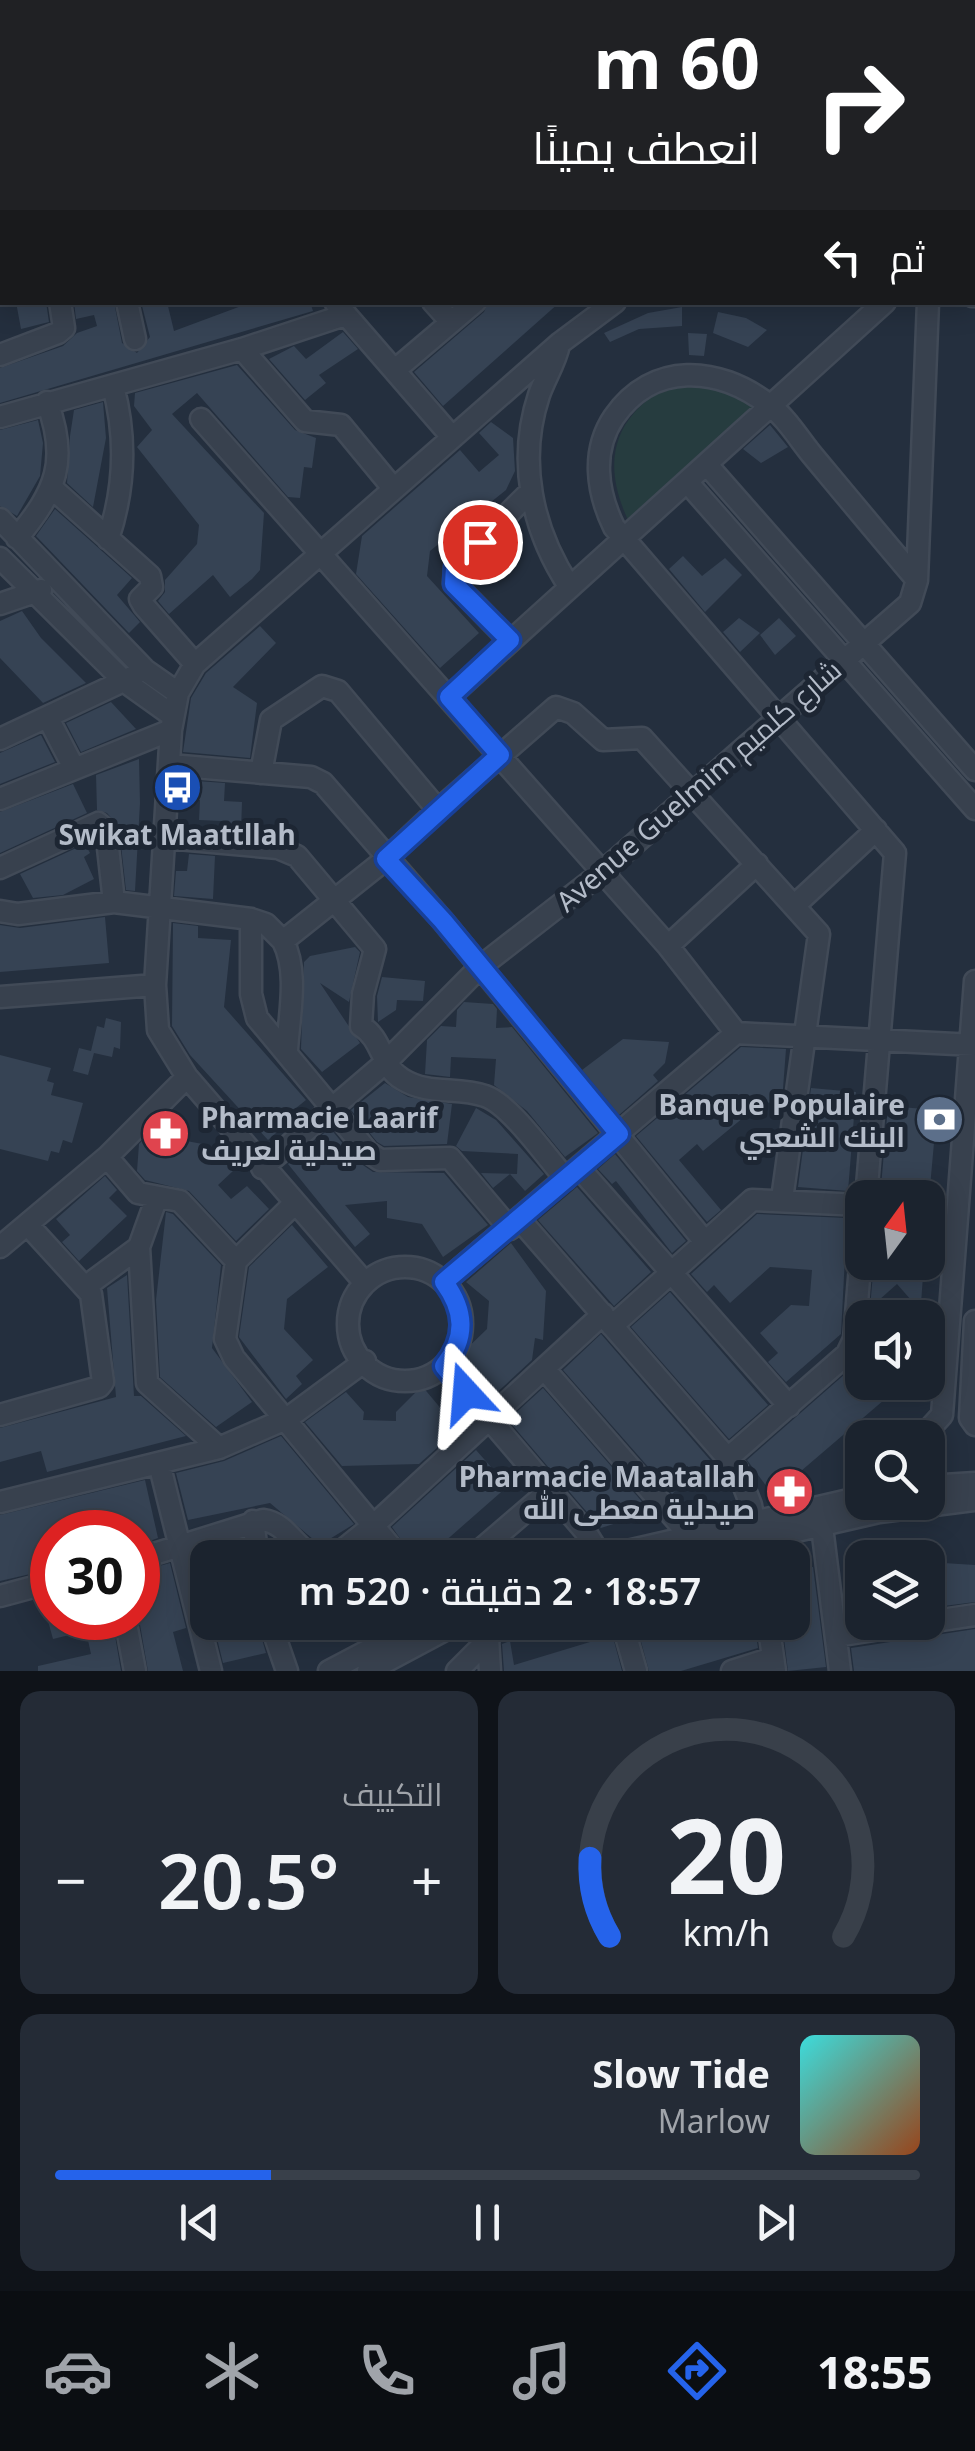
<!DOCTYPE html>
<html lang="ar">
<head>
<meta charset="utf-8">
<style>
  body { margin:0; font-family:"Noto Sans",Cairo,sans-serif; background:#242b36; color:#f1f3f6; direction:rtl; height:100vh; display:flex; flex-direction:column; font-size:38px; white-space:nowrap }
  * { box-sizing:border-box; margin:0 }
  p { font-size:32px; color:#a0a4aa }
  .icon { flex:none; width:55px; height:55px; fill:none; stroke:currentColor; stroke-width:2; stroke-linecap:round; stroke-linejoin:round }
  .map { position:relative; height:1671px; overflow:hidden; direction:ltr }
  .panel { display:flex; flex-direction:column; gap:20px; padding:20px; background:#0f1319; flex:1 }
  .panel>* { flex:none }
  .guide { position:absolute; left:0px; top:0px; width:975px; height:305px; box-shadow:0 5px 25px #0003,0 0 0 2px #39404a; direction:rtl; background:#202124; color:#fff; overflow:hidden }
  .needle { width:65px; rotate:15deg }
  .tools { position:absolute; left:845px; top:1180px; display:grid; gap:20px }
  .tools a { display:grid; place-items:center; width:100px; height:100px; border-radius:20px; background:#1b232e; box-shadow:0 5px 25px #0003,0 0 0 2px #39404a; font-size:50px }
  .speed { position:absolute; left:30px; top:1510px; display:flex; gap:20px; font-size:50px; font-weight:700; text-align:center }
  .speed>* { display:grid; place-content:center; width:130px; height:130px; border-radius:50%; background:#1b232e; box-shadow:0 5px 25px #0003,0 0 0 2px #39404a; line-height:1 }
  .speed .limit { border:15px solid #d22; background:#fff; color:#111 }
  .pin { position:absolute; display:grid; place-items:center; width:85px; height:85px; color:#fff; margin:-42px; border:5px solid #fff; border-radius:50%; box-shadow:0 2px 10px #0007 }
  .me { position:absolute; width:110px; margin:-55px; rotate:341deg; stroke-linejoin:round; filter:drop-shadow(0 0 8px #0008) }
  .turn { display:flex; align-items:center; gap:35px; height:210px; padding:0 50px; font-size:45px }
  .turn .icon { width:130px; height:130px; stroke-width:2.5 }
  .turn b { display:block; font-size:70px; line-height:85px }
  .then { display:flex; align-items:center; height:95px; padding:0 50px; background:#0003; gap:20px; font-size:38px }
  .big { font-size:75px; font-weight:600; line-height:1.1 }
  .panel .card { flex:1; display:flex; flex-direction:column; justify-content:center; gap:15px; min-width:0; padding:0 35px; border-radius:20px; background:#242b36 }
  .panel .dial { align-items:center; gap:0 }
  .dial svg { height:260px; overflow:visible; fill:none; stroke:#39404a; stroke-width:7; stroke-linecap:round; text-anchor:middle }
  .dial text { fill:#f1f3f6; stroke:none }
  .song { display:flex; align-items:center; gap:30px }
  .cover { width:120px; height:120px; border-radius:15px; background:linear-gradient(135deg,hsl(180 70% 55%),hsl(20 70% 35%)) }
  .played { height:10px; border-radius:5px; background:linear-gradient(90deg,#2563eb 25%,#39404a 25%) }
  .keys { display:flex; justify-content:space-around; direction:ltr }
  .heat { display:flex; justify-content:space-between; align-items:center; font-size:55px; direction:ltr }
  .panel .tiles { flex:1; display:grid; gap:20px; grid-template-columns:1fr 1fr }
  .card:last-child { grid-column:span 2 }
  .trip { position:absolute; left:190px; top:1540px; width:620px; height:100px; border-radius:20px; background:#1b232e; box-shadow:0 5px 25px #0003,0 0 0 2px #39404a; font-weight:600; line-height:100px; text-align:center; direction:rtl }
  .tab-bar { display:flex; height:160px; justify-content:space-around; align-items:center; background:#0b0e12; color:#a0a4aa }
  .tab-bar .icon { width:70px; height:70px }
  .tab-bar .current { color:#2563eb }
  .tab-bar b { font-size:45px; color:#f1f3f6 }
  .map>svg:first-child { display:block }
  .green { fill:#263c3f }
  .building { fill:#364354 }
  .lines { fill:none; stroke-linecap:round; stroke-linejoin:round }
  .minor-casing { stroke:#414a57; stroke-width:25 }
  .minor { stroke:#38414e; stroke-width:20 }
  .route-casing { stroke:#184099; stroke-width:25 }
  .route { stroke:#2563eb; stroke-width:18 }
  .labels { text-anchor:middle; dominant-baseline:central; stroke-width:10; stroke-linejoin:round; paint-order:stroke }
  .street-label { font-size:28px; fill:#b4bcc9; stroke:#1d2633 }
  .poi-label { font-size:28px; font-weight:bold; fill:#b4bcc9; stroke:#1d2633; text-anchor:end }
</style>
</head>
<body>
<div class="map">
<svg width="975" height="1671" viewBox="0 0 975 1671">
  <rect width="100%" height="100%" fill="#242f3e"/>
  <path class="green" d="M689 376 753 403 755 410 628 520C596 451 621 405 689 376Z"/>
  <path class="building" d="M16 302H46L49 322 21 329Z
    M74 302H114L122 343 137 353 150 337 141 302H167L174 331 252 302H310L313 311 0 403V368L63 346 77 333 97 326 94 315 76 319Z
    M488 302H560L443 406 414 372 484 312Z
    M682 307V326L639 329 610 342 604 333 648 313Z
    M718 312 746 318 767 330 748 347 713 333Z
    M343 332 358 349 319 375 326 383 305 400 269 359 294 346 306 359Z
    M688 333 707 334 704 356 689 355Z
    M237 365 295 430 316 438 312 468 304 467 300 498 288 497 197 393 172 414 264 513 260 570 252 579 230 597 213 575 169 614 158 601 165 592V580L197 544 199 525 137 447 152 430 134 406 135 393Z
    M103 402 106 438 93 507 67 483 70 436 74 410Z
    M38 420 43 443 40 476 17 516 0 506V430Z
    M491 422 513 438 515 471 506 490 430 551 427 576 479 633 440 668 356 574 362 536 460 450 479 472 499 455 479 433Z
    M770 425 788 447 761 463 743 449Z
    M55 509 132 578 117 595 140 622 129 633 36 536Z
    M683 556 702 576 725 558 742 575 705 612 669 569Z
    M22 611 41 638 86 683 43 703 0 658V621Z
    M739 618 760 633 740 652 723 632Z
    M779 618 796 636 775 655 760 635Z
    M260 626 276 643 233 687 257 703 250 758 183 752 191 698 206 673Z
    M111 702 136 729 81 752 66 723Z
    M41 735 55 762 0 784V753Z
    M139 759 140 803 135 891 126 890 119 827 107 813 97 810 96 775Z
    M182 780 225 783 224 801 242 802 241 831 221 829 222 821 199 820 200 800 182 801Z
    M73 784 87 813 0 853V812Z
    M85 844 90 853 84 857 94 879 63 895 33 898 20 874Z
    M189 854 215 856 213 899 174 896 176 871H187Z
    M105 917 109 963 0 972V925L20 928Z
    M173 923 198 926V938L231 940 224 1007 306 1100 280 1121 284 1126 268 1140 190 1055 172 1026Z
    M355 947 360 952 349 1002 320 983 360 1043 322 1072 301 1049 304 962 310 956Z
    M382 977 425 981 423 1001 397 1000 396 1010 378 1022 377 996Z
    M464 1002 493 1004 497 1009 496 1028 512 1027 598 1133 565 1157 527 1111 494 1085 496 1059 451 1057 450 1077 425 1074 427 1040 441 1026 456 1027 457 1010Z
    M106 1018 121 1022 120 1049 114 1047 112 1057 94 1053 88 1075 73 1071 79 1048 91 1051 97 1026 104 1028Z
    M623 1039 669 1042 665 1063 653 1075 658 1081 619 1115 582 1070Z
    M741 1047 786 1049 782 1102 761 1103 703 1151 697 1144 679 1160 721 1210 707 1222 636 1136Z
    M0 1055 51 1068 47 1081 54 1083 51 1095 83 1103 72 1143 63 1140 59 1153 51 1151 48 1161 0 1149Z
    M385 1083 408 1097 452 1104 447 1144 384 1146 377 1142 351 1110Z
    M811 1088 856 1092 848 1191 798 1187Z
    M888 1106 937 1110 929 1198H880Z
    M476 1108 496 1120 544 1174 525 1191 510 1174 493 1188 481 1173 517 1174 518 1154 462 1151 456 1146Z
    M155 1128 182 1130 181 1140 208 1145 233 1171 218 1185 231 1199 247 1186 269 1209 236 1241 189 1191 145 1180 137 1171 139 1144Z
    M330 1128 357 1161 373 1172 444 1173 488 1225 443 1257 422 1224 387 1218V1201L345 1205 370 1234 355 1247 288 1164Z
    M615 1154 686 1241 672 1253 616 1181 612 1184 598 1169Z
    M105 1176 117 1190 109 1198 127 1216 79 1261 62 1242 70 1235 56 1219Z
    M577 1187 651 1272 614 1306 538 1220Z
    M166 1212 173 1214 221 1265 212 1348 252 1402 216 1427 160 1377 156 1300Z
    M757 1214 847 1218 841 1334 786 1382 768 1362 778 1353 760 1333 791 1305 809 1306 812 1270 770 1267 730 1303 714 1285 707 1292 691 1274Z
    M292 1225 328 1267 287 1299 284 1329 313 1360 296 1376 302 1384 286 1399 239 1337 249 1267Z
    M511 1243 546 1291 543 1340 535 1338 532 1360 490 1399 456 1359 487 1329 489 1301 466 1282Z
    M874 1262H924L920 1318H892L911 1300 897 1284 870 1308Z
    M127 1275 134 1396H141L186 1436 47 1472 41 1451 0 1462V1428L116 1397 107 1288Z
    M670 1292 768 1405 729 1439 631 1327Z
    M601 1334 711 1461 672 1494 563 1370Z
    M845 1374 862 1375V1382H905L773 1495 747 1460Z
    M422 1386 458 1429 419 1464 342 1466 305 1422 346 1392 364 1412 363 1420 396 1421V1412Z
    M543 1388 651 1512 601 1528 579 1503 508 1420Z
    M281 1436 354 1524 320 1545 270 1503 188 1520 176 1473 224 1461Z
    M476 1450 508 1486 426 1558H414L392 1527Z
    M145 1480 158 1538 138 1545V1532H52V1569L0 1581V1515Z
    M242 1541 244 1558H208V1600L196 1555Z
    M928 1562 975 1565V1602L928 1608Z
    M170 1563 186 1628 173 1632 183 1671H148L138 1613V1572Z
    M813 1567 826 1667 788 1671 782 1622H792V1569Z
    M52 1596V1618H112L121 1671H38V1666L91 1654 86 1631 53 1639 42 1599Z
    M862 1596V1618L848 1620 845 1598Z
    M213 1622H257L266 1653 223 1663Z
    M585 1622H609L622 1671H504L502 1644 510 1641 514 1665 590 1642Z
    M754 1622 758 1648 681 1671H649L636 1623Z
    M975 1629V1671H854L851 1648Z"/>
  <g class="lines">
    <defs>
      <path id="minor" d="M224 0 225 2
        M338 0 339 2
        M398 0 399 2
        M455 0V2
        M584 0V2
        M77 2 86 0
        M268 2 272 0
        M667 2V0
        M732 2V0
        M797 2V0
        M888 2V0
        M916 2V0
        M0 22 2 21
        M972 61H975
        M0 85H2
        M0 231 2 230
        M972 296H975
        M127 302 135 339
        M335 302 452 437
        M433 302 451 322
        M559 345C555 363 545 378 539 395 517 461 532 530 569 586
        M242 349 305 421 341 425 393 488
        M0 355 58 333 64 328 60 302
        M395 370 475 302
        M0 417 242 349 345 315
        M201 419 668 946 736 1033
        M708 466 975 770
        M688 483 975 809
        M52 488 150 576 152 587 140 599 144 606 195 664
        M0 519 145 670 178 693
        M17 538C56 491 69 461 47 402
        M108 539C125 488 127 438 113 386
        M0 558 124 681 173 716
        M0 604 41 590
        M510 641 454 583 455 567 531 491
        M449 697 885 302
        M48 718 73 766
        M0 739 134 676
        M170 765 311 777 323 783 443 921 705 1242
        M261 773 271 720 322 686 338 691 438 810 556 707 573 713 603 740 642 738 819 934 782 1199
        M0 799 171 730
        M167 838 278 848 297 856 375 949 363 994 361 1026C383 1039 380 1066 402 1079 429 1096 457 1086 485 1096 510 1104 547 1158 566 1179
        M0 868 98 823 106 830 114 902
        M795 905 876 830
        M0 911 18 914 114 902 251 919V994L257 1018 368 1152 380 1160 450 1158 510 1229
        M251 919 266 924 283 941 386 859 438 810
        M283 941C299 972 289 1016 287 1050
        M668 946 757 864
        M0 997 155 985
        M107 1157 138 1193 180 1201 236 1261
        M262 1168 385 1063 480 967 601 873 910 603 917 580 928 302
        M580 1169 789 1406
        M157 1197 139 1247 147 1383 219 1448
        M866 1198 895 853 614 527C597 492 591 451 614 417 653 361 718 366 768 404 786 417 799 439 813 456 848 498 882 539 917 580
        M294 1204 236 1261 225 1339 234 1358 400 1558
        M520 1220 737 1469 751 1505 760 1558
        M0 1247 107 1157 187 1077
        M348 1324a57 57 0 1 1 114 0a57 57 0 1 1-114 0Z
        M444 1282 736 1033 975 1045
        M365 1283 187 1077 158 1030 155 985 171 730 178 693 195 664 560 343 615 302
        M85 1287 139 1247
        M975 1321 970 1418 975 1425
        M612 1326 752 1200 862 1205
        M444 1366 585 1531 602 1558
        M546 1371 691 1537
        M0 1415 99 1387 103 1382 91 1294 28 1225
        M921 1438 942 1415 975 981
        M728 1458 847 1354 854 1339 862 1242
        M159 1463 211 1671
        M928 1486 975 1483
        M0 1502 219 1448 288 1418 365 1361
        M253 1521 258 1558
        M822 1527 840 1671
        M323 1558 339 1553 374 1525 603 1314
        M471 1558 549 1491
        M597 1558 862 1497
        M679 1558 879 1512 975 1500
        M138 1559 263 1520C287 1523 295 1549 316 1558
        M0 1596 52 1582
        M125 1618 135 1671
        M270 1622 287 1671
        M487 1622 490 1671
        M622 1622 636 1671
        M768 1622 775 1671
        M928 1622 975 1615
        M836 1636 925 1622
        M329 1671 422 1622
        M368 1671 460 1622
        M457 1671 489 1639
        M732 1671 773 1658"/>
    </defs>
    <use href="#minor" class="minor-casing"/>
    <use href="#minor" class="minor"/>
  </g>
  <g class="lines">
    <defs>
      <path id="route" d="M466 1393 444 1366C467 1337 465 1311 444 1282L619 1134 443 921 386 859 500 755 449 697 510 640 454 584 455 567 480 542"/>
    </defs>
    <use href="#route" class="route-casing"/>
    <use href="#route" class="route"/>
  </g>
  <defs>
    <symbol id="bus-disc" viewBox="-11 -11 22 22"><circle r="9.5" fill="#1a4fb4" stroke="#1d2633"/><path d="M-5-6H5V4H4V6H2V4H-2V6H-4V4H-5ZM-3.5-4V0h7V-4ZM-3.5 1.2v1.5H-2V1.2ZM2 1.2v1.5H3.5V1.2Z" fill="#fff"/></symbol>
    <symbol id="bank-disc" viewBox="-11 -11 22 22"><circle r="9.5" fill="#5c6f8a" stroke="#1d2633"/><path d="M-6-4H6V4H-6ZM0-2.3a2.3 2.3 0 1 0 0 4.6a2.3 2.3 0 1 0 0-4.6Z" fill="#fff"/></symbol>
    <symbol id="pharmacy-disc" viewBox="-11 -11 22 22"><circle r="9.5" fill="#e0444e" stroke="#1d2633"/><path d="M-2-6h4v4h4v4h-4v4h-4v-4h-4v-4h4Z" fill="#fff"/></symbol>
  </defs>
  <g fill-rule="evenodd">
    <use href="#bus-disc" x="150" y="760" width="55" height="55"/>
    <use href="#bank-disc" x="912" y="1092" width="55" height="55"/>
    <use href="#pharmacy-disc" x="138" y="1106" width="55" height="55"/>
    <use href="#pharmacy-disc" x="762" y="1464" width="55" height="55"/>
  </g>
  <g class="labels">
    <g class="street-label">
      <text transform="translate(698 785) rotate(-41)">Avenue Guelmim شارع كلميم</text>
    </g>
    <g class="poi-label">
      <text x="177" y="834" text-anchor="middle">Swikat Maattllah</text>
      <text x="905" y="1104">Banque Populaire<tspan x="905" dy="32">البنك الشعبي</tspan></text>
      <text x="201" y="1117" text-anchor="start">Pharmacie Laarif<tspan x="201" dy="32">صيدلية لعريف</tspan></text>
      <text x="755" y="1476">Pharmacie Maatallah<tspan x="755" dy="32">صيدلية معطى الله</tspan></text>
    </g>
  </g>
</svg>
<div class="tools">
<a><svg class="needle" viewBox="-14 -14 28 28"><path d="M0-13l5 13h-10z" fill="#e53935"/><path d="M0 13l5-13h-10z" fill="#a0a4aa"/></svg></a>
<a><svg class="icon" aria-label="sound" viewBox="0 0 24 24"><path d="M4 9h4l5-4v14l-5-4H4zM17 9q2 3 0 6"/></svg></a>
<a><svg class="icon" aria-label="search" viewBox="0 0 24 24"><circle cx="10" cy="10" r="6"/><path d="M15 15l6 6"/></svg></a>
<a><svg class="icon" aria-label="layers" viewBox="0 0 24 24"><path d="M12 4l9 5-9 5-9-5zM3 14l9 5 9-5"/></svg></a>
</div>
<div class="speed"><div class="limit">30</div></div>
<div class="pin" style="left:480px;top:542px;background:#d93025"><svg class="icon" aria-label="arrive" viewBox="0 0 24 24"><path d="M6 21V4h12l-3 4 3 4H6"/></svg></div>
<svg class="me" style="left:466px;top:1393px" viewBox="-20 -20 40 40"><path d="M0-17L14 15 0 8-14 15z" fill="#2563eb" stroke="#fff" stroke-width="4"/></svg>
<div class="trip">18:57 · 2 دقيقة · 520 m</div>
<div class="guide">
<div class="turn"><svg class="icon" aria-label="right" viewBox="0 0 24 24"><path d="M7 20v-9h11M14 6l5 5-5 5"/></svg><div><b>60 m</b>انعطف يمينًا</div></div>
<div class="then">ثم<svg class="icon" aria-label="left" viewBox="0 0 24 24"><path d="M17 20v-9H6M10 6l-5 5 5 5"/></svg></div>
</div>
</div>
<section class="panel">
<div class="tiles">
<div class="card dial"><svg viewBox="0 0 100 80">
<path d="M14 69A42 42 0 1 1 86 69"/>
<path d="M14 69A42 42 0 0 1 8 45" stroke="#2563eb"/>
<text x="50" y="56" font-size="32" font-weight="700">20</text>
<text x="50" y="72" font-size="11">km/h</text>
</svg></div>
<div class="card"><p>التكييف</p>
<div class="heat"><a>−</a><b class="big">20.5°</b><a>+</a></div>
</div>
<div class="card">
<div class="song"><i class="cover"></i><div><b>Slow Tide</b><p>Marlow</p></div></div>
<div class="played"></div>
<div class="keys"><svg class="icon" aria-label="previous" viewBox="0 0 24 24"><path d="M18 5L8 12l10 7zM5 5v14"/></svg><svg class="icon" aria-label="pause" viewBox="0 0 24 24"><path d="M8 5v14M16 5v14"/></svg><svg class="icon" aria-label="next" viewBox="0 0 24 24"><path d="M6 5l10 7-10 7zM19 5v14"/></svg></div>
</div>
</div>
</section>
<nav class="tab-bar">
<b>18:55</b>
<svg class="icon current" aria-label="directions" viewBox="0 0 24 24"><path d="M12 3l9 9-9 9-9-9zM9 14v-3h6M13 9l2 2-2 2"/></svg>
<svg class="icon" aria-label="music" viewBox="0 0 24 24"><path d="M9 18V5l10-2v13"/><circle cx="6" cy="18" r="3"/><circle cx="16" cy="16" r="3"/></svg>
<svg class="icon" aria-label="phone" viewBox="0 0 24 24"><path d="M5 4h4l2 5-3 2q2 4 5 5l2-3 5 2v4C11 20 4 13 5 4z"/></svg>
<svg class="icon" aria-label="climate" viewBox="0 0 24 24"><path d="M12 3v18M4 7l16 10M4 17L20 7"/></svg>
<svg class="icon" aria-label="car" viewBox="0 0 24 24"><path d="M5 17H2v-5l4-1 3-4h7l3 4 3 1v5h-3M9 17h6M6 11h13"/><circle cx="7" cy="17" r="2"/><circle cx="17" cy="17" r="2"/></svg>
</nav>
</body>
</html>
